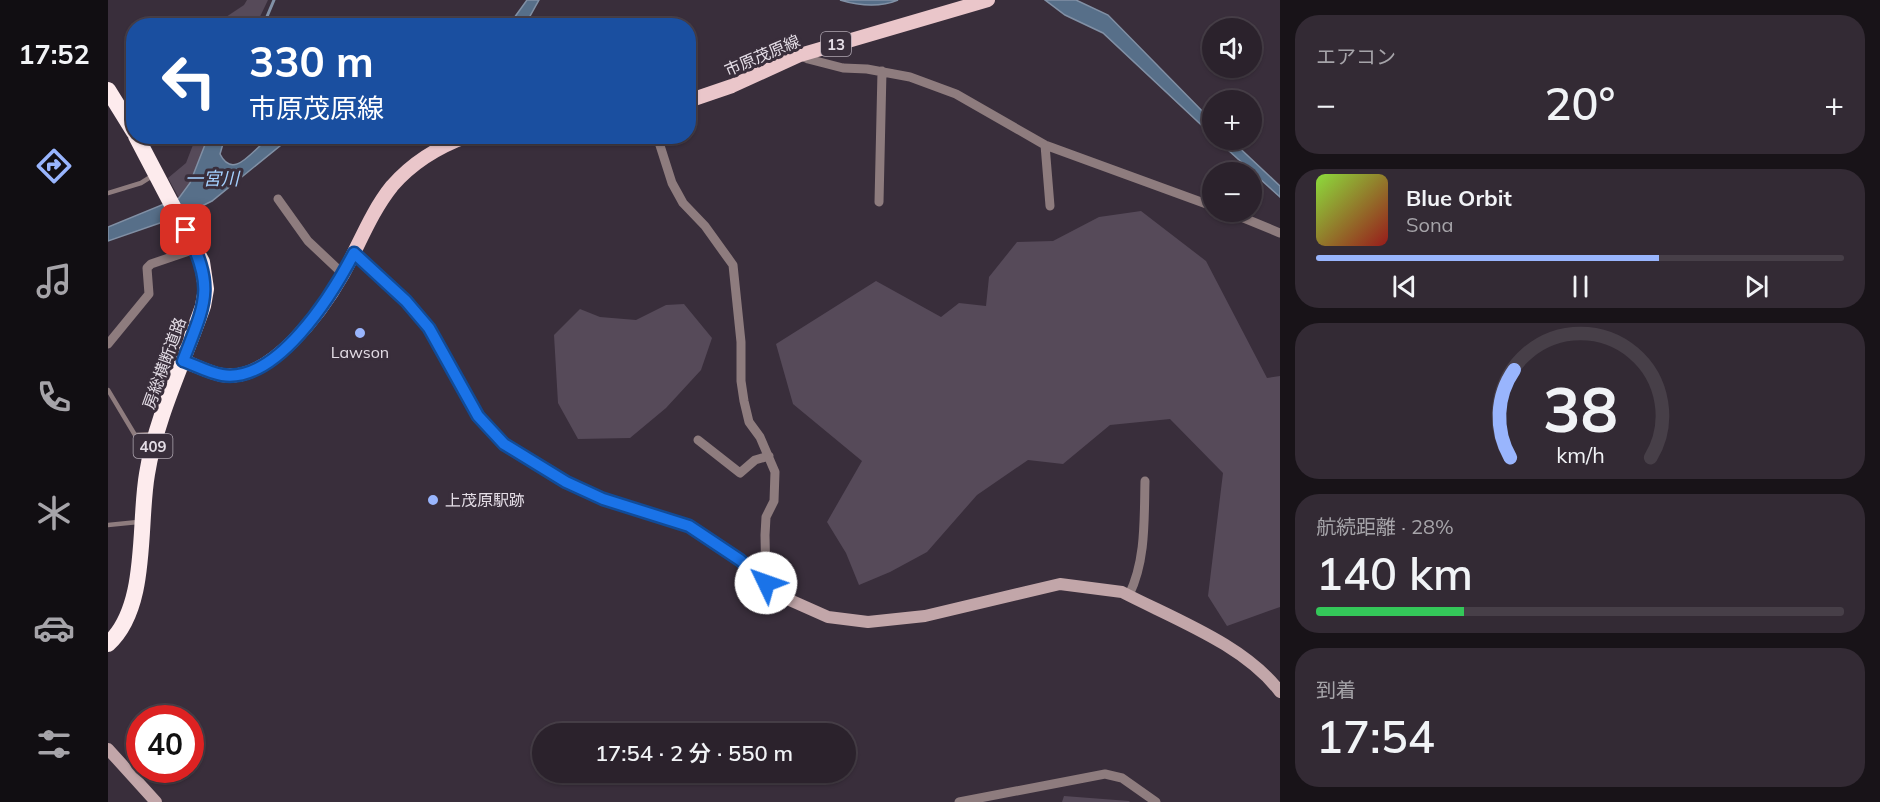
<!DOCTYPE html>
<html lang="ja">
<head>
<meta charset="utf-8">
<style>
  body { margin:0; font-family:Mulish,"Noto Sans JP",sans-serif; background:#332a34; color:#f1f3f6; height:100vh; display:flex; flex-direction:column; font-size:22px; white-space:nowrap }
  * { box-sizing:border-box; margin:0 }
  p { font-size:20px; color:#a6a4a9 }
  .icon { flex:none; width:33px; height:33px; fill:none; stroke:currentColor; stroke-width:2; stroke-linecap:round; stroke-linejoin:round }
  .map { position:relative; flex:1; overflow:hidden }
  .details { display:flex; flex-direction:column; gap:15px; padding:15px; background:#181318; width:600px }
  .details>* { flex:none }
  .banner { position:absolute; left:18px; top:18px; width:570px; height:126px; border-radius:24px; box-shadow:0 2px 4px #0004,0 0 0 2px #473f48; background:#1a4fa0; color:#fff; overflow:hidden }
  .fabs { position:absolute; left:1094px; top:18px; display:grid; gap:12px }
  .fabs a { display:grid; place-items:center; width:60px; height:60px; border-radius:50%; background:#2b222c; box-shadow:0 2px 4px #0004,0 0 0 2px #473f48; font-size:30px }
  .speed { position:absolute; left:18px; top:705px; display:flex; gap:12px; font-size:30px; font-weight:700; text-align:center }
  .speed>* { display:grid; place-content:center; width:78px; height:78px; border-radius:50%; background:#2b222c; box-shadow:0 2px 4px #0004,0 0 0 2px #473f48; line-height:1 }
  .speed .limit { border:9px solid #d22; background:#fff; color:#111 }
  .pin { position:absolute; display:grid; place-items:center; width:51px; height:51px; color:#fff; margin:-26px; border-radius:12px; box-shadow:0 3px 9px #0006 }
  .me { position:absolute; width:66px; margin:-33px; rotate:312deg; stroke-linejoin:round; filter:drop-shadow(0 0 4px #0008) }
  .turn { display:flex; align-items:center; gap:21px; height:126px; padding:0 24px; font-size:27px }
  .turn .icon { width:78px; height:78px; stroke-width:2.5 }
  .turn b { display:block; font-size:42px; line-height:51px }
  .big { font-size:45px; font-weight:600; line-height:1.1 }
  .details .card { flex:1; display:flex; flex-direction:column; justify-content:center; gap:9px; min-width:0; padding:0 21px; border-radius:24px; background:#332a34 }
  .details .dial { align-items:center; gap:0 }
  .dial svg { height:156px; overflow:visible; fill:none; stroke:#473f48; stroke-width:7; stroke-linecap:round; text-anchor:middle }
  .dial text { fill:#f1f3f6; stroke:none }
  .song { display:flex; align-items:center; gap:18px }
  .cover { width:72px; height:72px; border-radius:9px; background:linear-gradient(135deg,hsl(90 70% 55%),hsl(0 70% 35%)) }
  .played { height:6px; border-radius:3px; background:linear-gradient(90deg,#99b5fd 65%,#473f48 65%) }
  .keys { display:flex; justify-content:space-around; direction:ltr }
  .heat { display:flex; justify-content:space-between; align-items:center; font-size:33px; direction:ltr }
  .charge { height:9px; border-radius:4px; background:linear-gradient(90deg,#34c759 28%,#473f48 0) }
  .trip { position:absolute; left:424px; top:723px; width:324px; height:60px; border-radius:30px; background:#2b222c; box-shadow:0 2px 4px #0004,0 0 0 2px #473f48; font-weight:600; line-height:60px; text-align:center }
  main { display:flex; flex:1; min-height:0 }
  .dock { display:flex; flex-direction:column; width:108px; justify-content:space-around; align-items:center; background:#110e12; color:#a6a4a9 }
  .dock .icon { width:42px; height:42px }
  .dock .on { color:#99b5fd }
  .dock b { font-size:27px; color:#f1f3f6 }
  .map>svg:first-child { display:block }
  .green { fill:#564a59 }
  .water { fill:#576f89; stroke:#8190a5; stroke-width:1.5 }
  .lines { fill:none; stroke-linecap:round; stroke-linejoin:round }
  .stream { stroke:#8190a5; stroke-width:3 }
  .lane { stroke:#8e7c7e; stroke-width:4.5 }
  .street { stroke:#8e7c7e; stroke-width:9 }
  .secondary { stroke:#c2a6a9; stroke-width:12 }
  .primary { stroke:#eac6ca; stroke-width:14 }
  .highway { stroke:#fdebed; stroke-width:16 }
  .route-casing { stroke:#114b97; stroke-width:15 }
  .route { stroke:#1a73e8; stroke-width:10 }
  .poi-dot { fill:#99b5fd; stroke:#392e3b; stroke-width:2 }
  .labels { text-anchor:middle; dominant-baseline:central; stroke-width:6; stroke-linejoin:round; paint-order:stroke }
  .shield { fill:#392e3b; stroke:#b1a8b3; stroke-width:1.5 }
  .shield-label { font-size:15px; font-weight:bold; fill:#e4dde6 }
  .street-label { font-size:16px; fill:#e4dde6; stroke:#392e3b }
  .poi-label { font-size:16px; fill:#e4dde6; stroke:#392e3b }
  .water-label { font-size:18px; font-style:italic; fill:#a5d1ff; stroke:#392e3b }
</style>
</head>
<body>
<main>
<nav class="dock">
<b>17:52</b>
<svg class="icon on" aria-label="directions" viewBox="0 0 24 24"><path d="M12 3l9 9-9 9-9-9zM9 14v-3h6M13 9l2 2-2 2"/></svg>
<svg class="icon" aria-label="music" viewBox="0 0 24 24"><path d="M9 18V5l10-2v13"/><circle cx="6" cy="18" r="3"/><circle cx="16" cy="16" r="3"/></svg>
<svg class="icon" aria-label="phone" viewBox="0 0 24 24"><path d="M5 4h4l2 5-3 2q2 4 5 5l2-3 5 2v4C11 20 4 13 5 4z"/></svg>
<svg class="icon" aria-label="climate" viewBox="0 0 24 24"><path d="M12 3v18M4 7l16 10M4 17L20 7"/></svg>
<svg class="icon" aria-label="car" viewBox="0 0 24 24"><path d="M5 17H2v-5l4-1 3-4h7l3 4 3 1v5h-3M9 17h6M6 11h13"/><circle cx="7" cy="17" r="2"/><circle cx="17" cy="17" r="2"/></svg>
<svg class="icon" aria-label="filters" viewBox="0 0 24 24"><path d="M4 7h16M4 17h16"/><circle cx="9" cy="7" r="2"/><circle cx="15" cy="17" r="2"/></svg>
</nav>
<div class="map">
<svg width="1172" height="802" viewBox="0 0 1172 802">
  <rect width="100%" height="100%" fill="#392e3b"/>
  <path class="green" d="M139 0H160L148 25H106L136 5Z
    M88 137H100L82 183 71 198 60 178 78 163Z
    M1033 211 1098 261 1159 378 1172 376V607L1119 626 1100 596 1115 473 1062 419 1002 425 955 464 920 460 869 495 819 552 782 572 751 585 738 553 719 522 754 461 685 404 668 344 768 281 833 317 851 303 878 306 881 277 909 242 945 241 991 217Z
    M576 304 604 338 593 370 558 408 522 438 470 439 450 403 446 335 472 309 492 317 528 320 558 305Z
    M956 796 1021 801 1022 802H954Z"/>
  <path class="water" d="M419 0H431L417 25H401Z
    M732 0H790C771 8 752 6 732 0Z
    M937 0H968L1000 15 1104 121V135L995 33 957 15Z
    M100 137H117L112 154C127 184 149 142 164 137 169 135 178 137 183 137L104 201 78 214 0 241V227L71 198 82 183Z
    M1109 140H1123L1172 186V197Z"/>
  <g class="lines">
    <path class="stream" d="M155 26 166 0"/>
    <path class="lane" d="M0 193 33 183 44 176
      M0 390 27 435 44 434
      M0 525 30 522"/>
    <path class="street" d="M692 55 700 59 735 68 759 69 802 77 848 94 937 145 1104 206
      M549 136 564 183 575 203 597 226 625 265 633 342V381L636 401 641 422 652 437 667 472 666 501 658 517 657 535 658 583
      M937 145 942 206
      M170 199 200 241 235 274
      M771 202 774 71
      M1121 212 1172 233
      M0 344 41 294 39 268 43 264 87 249
      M590 440 632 473 647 460 661 456
      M1021 595C1038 560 1036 520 1037 481
      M851 802 997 774 1014 778 1048 802"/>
    <path class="secondary" d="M246 253 298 301 321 328 370 416 396 444 458 482 495 499 581 526 632 560 675 597 720 617 760 622 817 616 952 584 1014 592C1066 619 1137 645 1172 692
      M0 749 48 802"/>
    <path class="primary" d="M580 101 624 86 692 55 880 0
      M75 361C87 365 101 373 114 375 162 383 214 311 235 274 251 245 263 212 284 186 304 163 332 146 360 136"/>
    <path class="highway" d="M0 90 26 132
      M0 644C41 607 30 525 39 474 48 417 76 361 95 306L98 289 94 262 28 136"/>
  </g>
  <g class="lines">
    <defs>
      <path id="route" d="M78 230C108 289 97 303 75 361 87 365 101 373 114 375 169 384 224 295 246 253L298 301 321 328 370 416 396 444 458 482 495 499 581 526 632 560 658 583"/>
    </defs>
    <use href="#route" class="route-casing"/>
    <use href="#route" class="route"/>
  </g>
  <g class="poi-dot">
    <circle cx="252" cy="333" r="6"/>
    <circle cx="325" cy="500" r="6"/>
  </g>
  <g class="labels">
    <g class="shield">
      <rect x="713" y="32" width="30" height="24" rx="4.5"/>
      <rect x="25.5" y="434" width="39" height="24" rx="4.5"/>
    </g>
    <g class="shield-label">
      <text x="728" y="44">13</text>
      <text x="45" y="446">409</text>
    </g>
    <g class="street-label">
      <text transform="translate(654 55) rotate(-23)">市原茂原線</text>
      <text transform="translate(56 363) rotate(-70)">房総横断道路</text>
    </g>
    <g class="poi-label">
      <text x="252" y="352">Lawson</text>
      <text x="337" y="500" text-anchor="start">上茂原駅跡</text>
    </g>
    <g class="water-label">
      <text x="104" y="178">一宮川</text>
    </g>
  </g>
</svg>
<div class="fabs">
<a><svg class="icon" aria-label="sound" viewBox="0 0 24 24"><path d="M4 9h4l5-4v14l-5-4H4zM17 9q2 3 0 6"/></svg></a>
<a>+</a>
<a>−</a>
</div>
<div class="speed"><div class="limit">40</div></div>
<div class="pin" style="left:78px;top:230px;background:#d93025"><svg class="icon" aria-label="arrive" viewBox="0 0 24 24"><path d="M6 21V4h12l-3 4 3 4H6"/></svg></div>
<svg class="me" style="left:658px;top:583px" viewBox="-20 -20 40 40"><circle r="19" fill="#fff"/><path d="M0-13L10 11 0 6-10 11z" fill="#1a73e8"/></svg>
<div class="trip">17:54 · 2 分 · 550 m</div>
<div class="banner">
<div class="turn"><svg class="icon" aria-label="left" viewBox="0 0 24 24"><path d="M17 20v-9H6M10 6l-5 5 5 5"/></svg><div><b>330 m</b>市原茂原線</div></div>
</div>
</div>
<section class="details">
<div class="card"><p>エアコン</p>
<div class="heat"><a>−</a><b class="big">20°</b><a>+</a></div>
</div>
<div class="card">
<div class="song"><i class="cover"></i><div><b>Blue Orbit</b><p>Sona</p></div></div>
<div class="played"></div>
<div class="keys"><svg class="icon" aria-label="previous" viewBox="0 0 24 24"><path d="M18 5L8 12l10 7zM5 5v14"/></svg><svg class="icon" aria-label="pause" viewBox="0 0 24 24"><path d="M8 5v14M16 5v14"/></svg><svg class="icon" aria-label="next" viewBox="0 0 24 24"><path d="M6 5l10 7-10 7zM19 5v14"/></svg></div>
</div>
<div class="card dial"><svg viewBox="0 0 100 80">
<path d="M14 69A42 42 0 1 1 86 69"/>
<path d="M14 69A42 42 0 0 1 16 24" stroke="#99b5fd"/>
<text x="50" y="56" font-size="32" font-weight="700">38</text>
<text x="50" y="72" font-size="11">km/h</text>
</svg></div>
<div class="card"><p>航続距離 · 28%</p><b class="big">140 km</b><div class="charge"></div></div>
<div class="card"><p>到着</p><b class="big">17:54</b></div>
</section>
</main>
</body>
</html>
